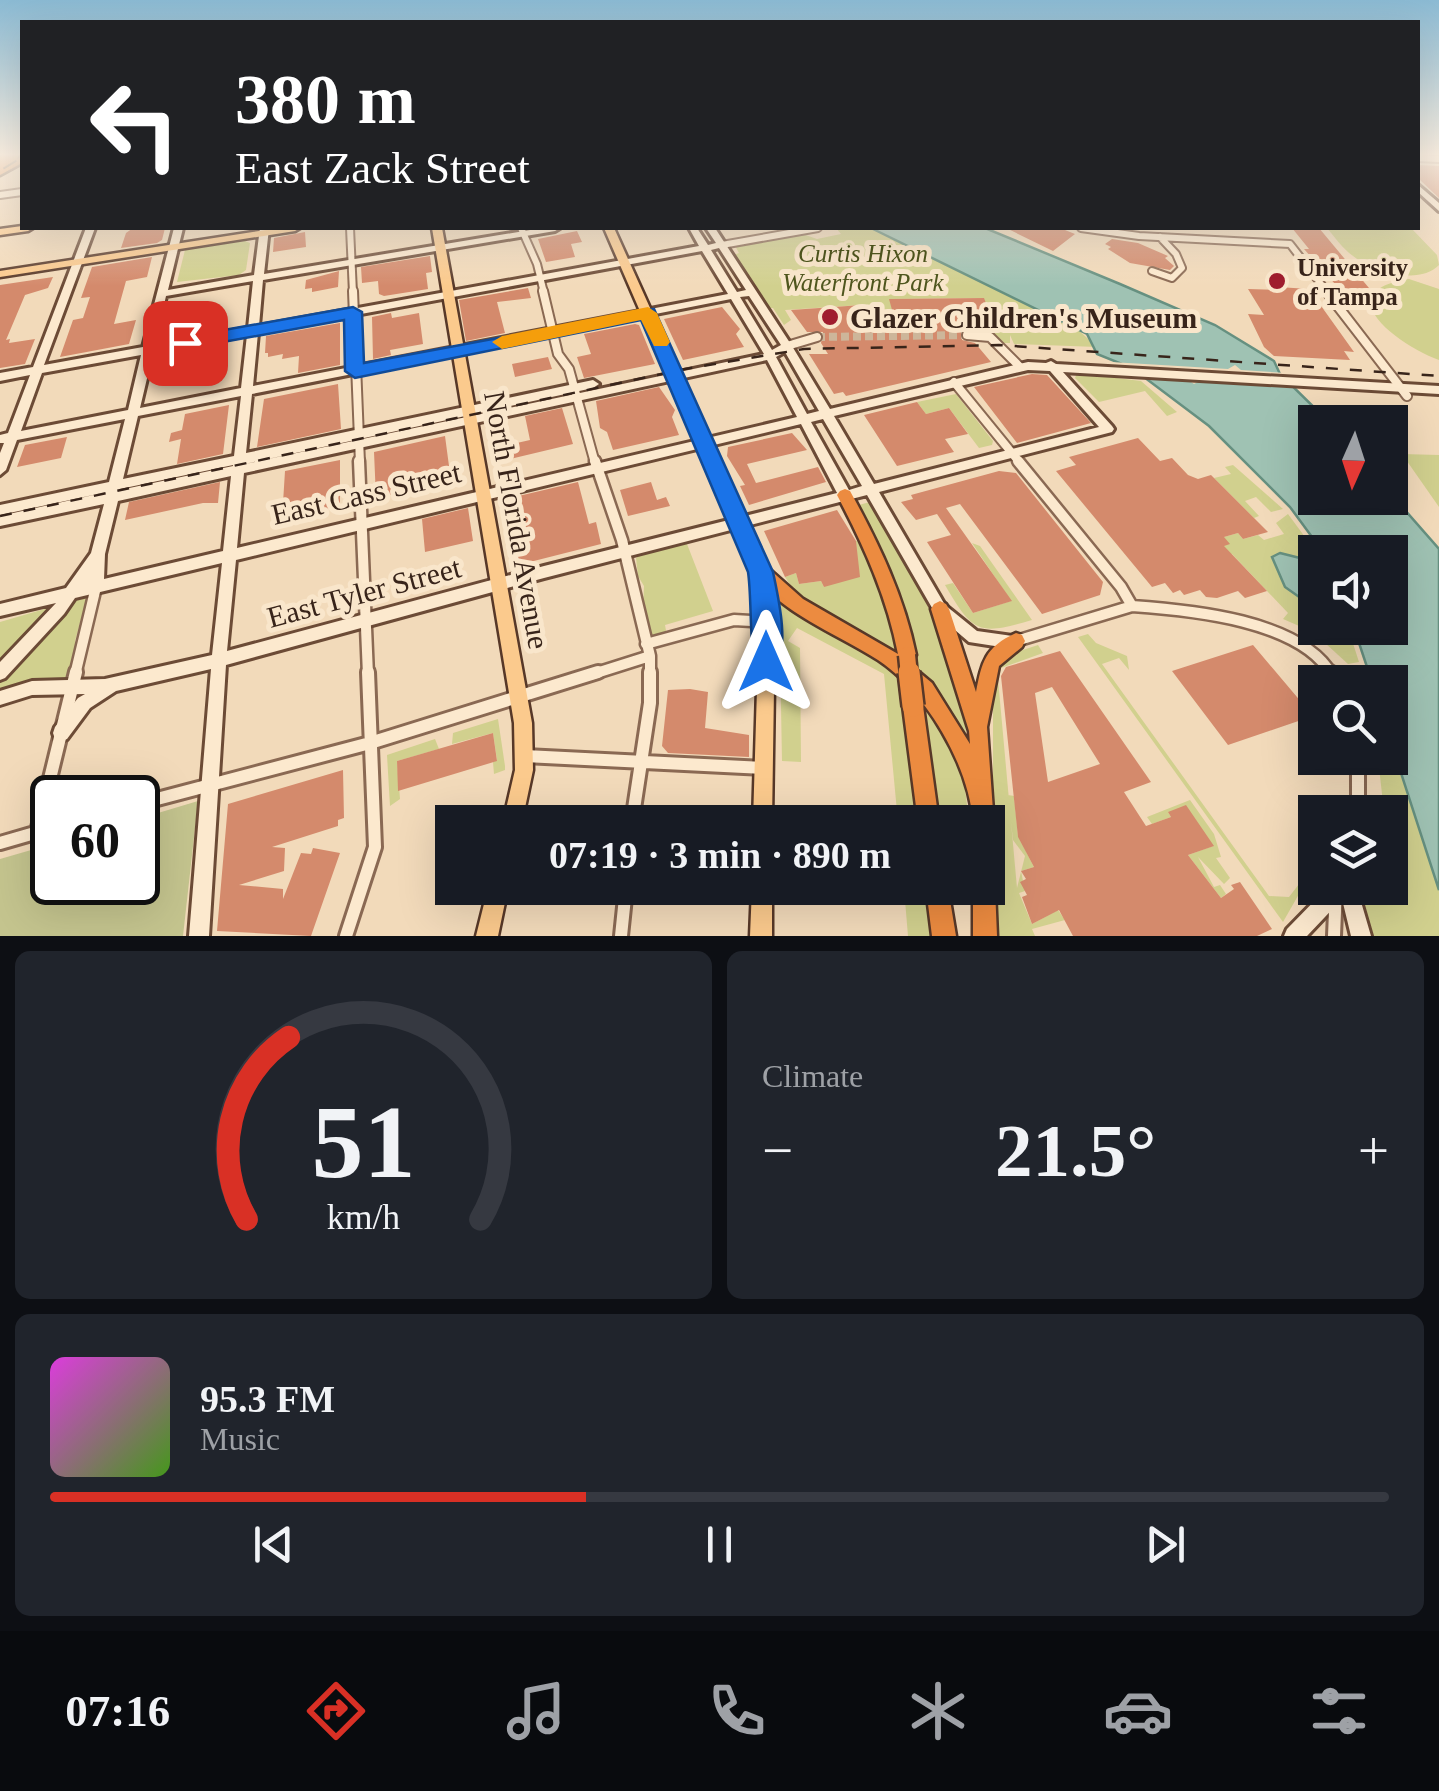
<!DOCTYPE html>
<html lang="en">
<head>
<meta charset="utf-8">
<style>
  body { margin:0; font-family:"Times New Roman",serif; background:#20242c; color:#f1f3f6; height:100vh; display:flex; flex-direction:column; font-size:38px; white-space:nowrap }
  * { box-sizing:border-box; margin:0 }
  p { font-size:32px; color:#9ea1a6 }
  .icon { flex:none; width:55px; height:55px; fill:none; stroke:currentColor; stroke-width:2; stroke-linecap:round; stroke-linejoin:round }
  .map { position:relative; height:936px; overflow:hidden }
  .panel { display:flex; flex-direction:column; gap:15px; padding:15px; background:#0d0f14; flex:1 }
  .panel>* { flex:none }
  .hud { position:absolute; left:20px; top:20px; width:1400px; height:210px; border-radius:0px; box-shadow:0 10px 40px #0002; background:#202124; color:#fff; overflow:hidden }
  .needle { width:65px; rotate:183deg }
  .controls { position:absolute; left:1298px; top:405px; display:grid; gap:20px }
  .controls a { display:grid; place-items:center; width:110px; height:110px; border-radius:0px; background:#171b24; box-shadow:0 10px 40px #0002; font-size:50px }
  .speed { position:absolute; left:30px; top:775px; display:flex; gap:20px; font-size:50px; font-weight:700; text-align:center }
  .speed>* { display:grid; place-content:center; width:130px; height:130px; border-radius:50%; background:#171b24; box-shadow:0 10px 40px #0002; line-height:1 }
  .speed .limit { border:5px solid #111; border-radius:15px; background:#fff; color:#111 }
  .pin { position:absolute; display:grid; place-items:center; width:85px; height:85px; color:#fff; margin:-42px; border-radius:20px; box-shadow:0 5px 15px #0006 }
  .me { position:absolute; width:110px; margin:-55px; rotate:0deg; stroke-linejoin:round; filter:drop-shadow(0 0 8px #0008) }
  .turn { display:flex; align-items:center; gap:35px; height:210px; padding:0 50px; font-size:45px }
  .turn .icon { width:130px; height:130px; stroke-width:2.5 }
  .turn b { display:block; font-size:70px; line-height:85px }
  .big { font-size:75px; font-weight:700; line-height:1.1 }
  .panel .widget { flex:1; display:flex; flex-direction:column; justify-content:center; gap:15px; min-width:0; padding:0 35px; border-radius:15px; background:#20242c }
  .panel .dial { align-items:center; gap:0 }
  .dial svg { height:260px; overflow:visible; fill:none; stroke:#363941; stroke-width:7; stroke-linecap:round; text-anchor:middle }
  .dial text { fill:#f1f3f6; stroke:none }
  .song { display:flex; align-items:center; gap:30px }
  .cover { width:120px; height:120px; border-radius:15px; background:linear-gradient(135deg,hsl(300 70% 55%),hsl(100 70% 35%)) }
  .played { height:10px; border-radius:5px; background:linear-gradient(90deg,#d93025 40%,#363941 40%) }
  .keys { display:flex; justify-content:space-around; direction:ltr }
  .heat { display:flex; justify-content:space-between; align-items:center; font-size:55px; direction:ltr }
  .panel .tiles { flex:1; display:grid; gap:15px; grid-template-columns:1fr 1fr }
  .widget:last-child { grid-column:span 2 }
  .trip { position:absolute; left:435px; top:805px; width:570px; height:100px; border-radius:0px; background:#171b24; box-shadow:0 10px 40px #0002; font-weight:700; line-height:100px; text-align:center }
  .menu { display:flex; height:160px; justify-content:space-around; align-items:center; background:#090b0e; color:#9ea1a6 }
  .menu .icon { width:70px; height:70px }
  .menu .active { color:#d93025 }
  .menu b { font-size:45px; color:#f1f3f6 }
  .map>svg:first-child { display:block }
  .green { fill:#d1d08e }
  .cemetery { fill:#c4c48e }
  .water { fill:#9fc2b3; stroke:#669080; stroke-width:2.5 }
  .pier { fill:#f2daba }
  .building { fill:#d48a6c; fill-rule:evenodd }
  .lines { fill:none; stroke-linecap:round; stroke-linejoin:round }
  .street-tunnel { stroke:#cdb69a; stroke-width:8; stroke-dasharray:8 4; stroke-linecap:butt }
  .street-far3-casing { stroke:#8a6953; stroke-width:10 }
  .street-far2-casing { stroke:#8a6953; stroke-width:12 }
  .street-far1-casing { stroke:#8a6953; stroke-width:15 }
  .street-casing { stroke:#8a6953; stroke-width:18 }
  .secondary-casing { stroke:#6c4b36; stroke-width:6 }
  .primary-casing { stroke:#573828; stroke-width:5 }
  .highway-casing { stroke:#573828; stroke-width:5 }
  .street-far3 { stroke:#fce9ce; stroke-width:6 }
  .street-far2 { stroke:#fce9ce; stroke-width:8 }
  .street-far1 { stroke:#fce9ce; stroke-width:10 }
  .street { stroke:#fce9ce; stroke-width:12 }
  .secondary { fill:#fce9ce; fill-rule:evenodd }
  .primary { fill:#fbca8d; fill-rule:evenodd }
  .highway { fill:#ec8b40; fill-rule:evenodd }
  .rail { stroke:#38241a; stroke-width:2.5; stroke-dasharray:12 12; stroke-linecap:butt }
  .highway-bridge-far2-casing { stroke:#573828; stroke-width:15; stroke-linecap:butt }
  .highway-bridge-far1-casing { stroke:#573828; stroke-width:21; stroke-linecap:butt }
  .highway-bridge-casing { stroke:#573828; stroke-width:26; stroke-linecap:butt }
  .highway-bridge-far2 { stroke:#ec8b40; stroke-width:11 }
  .highway-bridge-far1 { stroke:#ec8b40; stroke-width:16 }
  .highway-bridge { stroke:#ec8b40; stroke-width:21 }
  .route { fill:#1a73e8; stroke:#114b97; stroke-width:2.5 }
  .slow { fill:#f59e0b }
  .poi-dot { fill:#9f1d2e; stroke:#f9e6cb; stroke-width:4 }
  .labels { text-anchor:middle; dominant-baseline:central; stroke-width:10; stroke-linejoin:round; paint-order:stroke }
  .far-park-label { font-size:25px; font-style:italic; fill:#4f561e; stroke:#f9e6cb }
  .far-poi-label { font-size:25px; font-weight:bold; fill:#38241a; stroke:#f9e6cb; text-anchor:start }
  .poi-label { font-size:30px; font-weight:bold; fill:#38241a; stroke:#f9e6cb; text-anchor:start }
  .street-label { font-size:30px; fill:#38241a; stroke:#f9e6cb }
</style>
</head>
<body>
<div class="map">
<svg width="1439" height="936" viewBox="0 0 1439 936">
  <rect width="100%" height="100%" fill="#f2daba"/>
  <path class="green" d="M836 228H871L1076 328 1097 347 1014 344 1010 335V343H1002L990 331H964L961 323 993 322 983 298 890 299 895 321 866 324 862 305 785 310 791 320 784 325 773 308H767L734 255 739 253 734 244 800 233 817 239 841 234Z
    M1327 228H1411L1437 255 1439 265C1418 287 1368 270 1348 252 1340 245 1334 236 1327 228Z
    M245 241 250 243 246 270 239 275 177 282 185 250Z
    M1409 279 1439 289V360C1400 346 1325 292 1409 279Z
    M1077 373 1141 381 1177 412 1167 416 1145 391 1099 402 1075 378Z
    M956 394 993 441 992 445 979 448 949 408 926 414 917 402Z
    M1402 454 1439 455V507Z
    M1233 465 1283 509 1271 512 1256 497 1245 501 1259 516 1254 518 1214 478 1231 474 1225 467Z
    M870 502C907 562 967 666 966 737L903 659 789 590 791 586 785 577 796 573 799 584 821 581 824 587 856 541 863 539 907 655 916 656C907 599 884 556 855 506Z
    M1288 514 1316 552 1315 628H1348L1359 662 1348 664 1313 632 1283 619 1288 613 1232 554 1225 556 1217 548 1224 537 1238 533 1243 539 1258 535 1264 540 1284 534 1276 523Z
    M972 543 980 546 1032 620C979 636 973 633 945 585L953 583 973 613 1011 601Z
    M687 544 713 611 665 625 667 636 651 640 643 612 644 586 638 576 636 558 645 552Z
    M779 597 904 675 950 741 965 788 969 822H936L926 740H912L922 822H898L884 674 797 628 788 641 800 648 801 762 782 761Z
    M87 598 75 641 80 648 69 681 0 693V680L72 601Z
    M48 608 46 618 0 666V622Z
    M1088 634 1096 643 1127 656 1129 670 1119 658 1102 664 1269 896 1289 897 1309 871 1315 854 1311 873 1283 922 1078 637Z
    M1038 645 1043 653 1001 668 998 679 1017 888 1025 856 1013 840 1008 795 1014 796 1018 836 1034 867 1021 871 1025 891 1019 893 1032 924 1058 910 1065 920 1032 929 1035 936H993V685L997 666 1014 653Z
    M498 719 505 766V770L494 774 493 762 497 760 493 733 452 744 453 733Z
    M435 739 439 749 397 761 400 799 390 806 387 755Z
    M1390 739 1439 890V936H1372L1362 911 1363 888H1390V812H1384L1378 758H1390Z
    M1190 800 1214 834 1221 857 1216 858 1230 878 1224 884 1198 857 1214 887 1220 885 1226 894 1221 898 1188 855 1213 846 1168 812 1171 817 1152 824 1147 817Z
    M904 888H930L935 936H908Z"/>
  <path class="cemetery" d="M198 801 183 936H0V859L52 844V882H138V819Z"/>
  <path class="water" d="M871 228H985L1120 284 1215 325 1274 361 1280 374 1329 422H1315V498H1390V493L1439 549V890L1390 739V682H1372L1354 628H1390V552H1323L1290 507 1209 426 1132 368 1097 354 1087 334Z
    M1280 553 1304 559 1307 595 1302 599 1285 587 1272 557Z"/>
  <path class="pier" d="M1111 362 1228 369 1235 365 1241 370 1286 373 1300 387 1200 381 1194 384 1188 380 1135 376Z"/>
  <path class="building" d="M1418 165 1439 166V198L1418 178Z
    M133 228H165L162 240 157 243 121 248 126 233Z
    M1006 228H1060L1075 234 1053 251Z
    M1292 228H1319L1369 288H1362L1366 294 1343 293 1304 249H1309Z
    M577 231 582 242 571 244 575 257 546 262 538 239Z
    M305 232 306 247 273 252 274 238Z
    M1112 239 1138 243 1168 256 1165 258 1174 266 1170 270 1130 263 1108 249 1111 247 1105 244Z
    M430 256 432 272 426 273 428 289 384 296 379 294 378 281 362 283 361 267Z
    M152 257 147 277 126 281 114 324 136 320 129 344 60 357 73 320 83 318 90 297 81 298 92 267Z
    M339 271 338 287 312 292V288L305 289 306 280Z
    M53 277 48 288 25 295 6 340 10 339 9 343 35 339 25 364 0 368V285Z
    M1278 287 1309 289 1354 352 1344 351 1350 360 1274 356 1264 347 1248 314 1264 315 1248 289 1280 290Z
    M528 288 531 298 497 302 505 333 466 341 459 300Z
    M984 298 993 322 957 323 962 329V340L975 343 991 362 846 396 843 392 834 394 809 354H828L821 343 823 332H807L791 310 862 305 867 328H897L889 299Z
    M722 307 740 329 736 334 744 347 683 360 664 319Z
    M391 313 392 318 419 313 423 344 390 350 391 355 373 359 372 317Z
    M340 323V365L298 373 299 356 282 359 283 354 268 357V353H265L266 336Z
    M635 324 639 325 655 364 584 378 577 357 591 354 584 334Z
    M548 357 552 369 515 377 512 364Z
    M1032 374 1047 375 1091 423 1017 443 974 387Z
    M338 384 341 429 257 447 264 399Z
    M659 387 675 410 672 417 679 435 613 450 607 432 600 428 596 401Z
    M917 402 926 414 949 408 968 434 945 439 954 452 897 466 864 415Z
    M229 405 223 454 177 464 181 439 169 442 171 433 182 430 185 414Z
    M562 408 573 444 493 463 490 449 530 440 525 416Z
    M792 433 807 450 747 464 756 483 818 467 826 482 749 505 740 486 745 485 727 456 728 447Z
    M445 436 451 481 376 498 374 452Z
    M67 437 61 458 17 467 25 445Z
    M1138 438 1160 461 1172 458 1188 475 1198 479 1211 475 1268 532 1243 539 1238 533 1224 537 1230 544 1224 546 1267 591 1245 598 1238 591 1217 598 1206 597 1200 590 1184 595 1180 590 1173 593 1165 583 1152 587 1056 471 1076 465 1069 457Z
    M340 460V506L302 515 288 523 282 519 285 471Z
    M999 471 1016 473 1103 582 1100 595 1042 614 960 504 946 508 1012 601 973 613 927 542 951 535 937 514 916 520 901 502 913 499 911 495Z
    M220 482 218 503H203L125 520 129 502Z
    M578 482 589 524 596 522 601 544 514 566 502 500Z
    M651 482 657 500 666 497 670 506 628 516 620 490Z
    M468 508 473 541 425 552 422 519Z
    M837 510 856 541 860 577 824 587 821 581 799 584 796 573 785 577 764 531Z
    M1253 645 1313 716 1228 745 1172 671Z
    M1060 651 1151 782 1124 792 1146 826 1171 817 1168 812 1186 805 1214 846 1188 855 1221 898 1234 889 1231 885 1240 882 1272 929 1257 936H1073L1059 910 1032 924 1022 897 1027 895 1020 882 1026 879 1021 871 1034 867 1018 837 1001 676 1006 667ZM1052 687 1100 764 1048 782 1035 693Z
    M690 689 708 692 705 728 749 735V757L668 753 662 746 668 690Z
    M493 733 497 761 398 791 397 761Z
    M343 770 344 818 338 820V826L272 847 285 848 284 871 239 885 283 889V899L301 853 311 854 313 848 340 853 311 936 217 931 228 804Z"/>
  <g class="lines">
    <path class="street-tunnel" d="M817 337 967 335"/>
    <defs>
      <path id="street-far3" d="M1418 158 1439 159
        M0 195 22 192
        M350 228 353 293
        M521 228 537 264 544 293
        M1081 228 1139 236 1290 244 1328 293
        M722 245 818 228
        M1152 271 1172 278 1182 268 1176 254 1160 237"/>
      <path id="street-far2" d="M353 291 360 463
        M543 291 558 354 569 369 595 463
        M1326 291 1407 396
        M967 335 990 337 1020 367
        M787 346 817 337
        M954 382 1020 463"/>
      <path id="street-far1" d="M359 461 368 675
        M595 461 622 540 650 656V675
        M1018 461 1121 587 1132 606
        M1016 641 1132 606C1190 610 1301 620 1332 675
        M646 644 734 620 767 622
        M75 675 96 587
        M590 675 650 656"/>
      <path id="street" d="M1330 672 1336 682
        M525 756 764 768
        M1358 758V812
        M138 804 370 743 598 672
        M632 822 650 703V672
        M37 832 76 672
        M0 843 52 828
        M346 936 375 847 368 672
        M621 936 626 888
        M1334 936 1336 888"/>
      <path id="secondary" d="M1418 185 1439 203V211L1418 192Z
        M86 228H95L44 365 143 347 174 228H183L168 290 254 275 260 228H269L264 274 542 228H560L555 231 263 280 259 326 699 246 689 228H697L708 245 716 243 706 228H715L792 346 830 409 1028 362 1046 363 1051 361 1056 364 1439 386V394L1063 372 1112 426 1114 429 1112 432 879 492 945 605 977 631 1019 637 1021 642 1019 647 1014 649 969 642 935 613 867 495 544 578 226 665 209 936H189L211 669 116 691 90 708 67 739 61 741 55 739 53 733 55 727 78 698 85 694 32 695 0 705V691L32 681 105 679 212 655 222 563 75 598 64 614 5 678 0 680V662L56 603 0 616V604L66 588 91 553 104 504 0 526V516L107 492 0 515V505L109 482 125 419 17 440 6 470 0 475V453L4 443H0V435L8 433 30 375 0 381V373L33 367ZM719 248 746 290 737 292 711 250ZM702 251 728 294 253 386 258 333ZM253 281 248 328 155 345 166 296ZM749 296 781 345 772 350 740 297ZM731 299 764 354 245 464 593 388 599 384 593 380 246 453 252 394ZM247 335 241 388 140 408 153 353ZM785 352 819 411 807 414 776 357ZM141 355 128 410 21 431 42 373ZM767 360 797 417 237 548 244 473ZM1028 370 1050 371 1099 427 874 484 834 416ZM241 396 234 456 123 479 138 416ZM823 419 862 486 849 490 811 422ZM801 424 837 493 544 566 227 651 236 560ZM233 465V466L120 490V489ZM231 476 223 551 104 579 105 554 118 501Z
        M1327 888H1357L1371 936H1351L1342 899 1307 936H1284L1287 929Z"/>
      <path id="primary" d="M22 226 33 228 28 231 0 235V229Z
        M279 228H300L295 231 0 277V271Z
        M432 228H442L532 723 533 770 522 822H503L515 770 514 723Z
        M604 228H614L769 572 775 622 772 822H753L759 622 753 572Z
        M488 888H508L498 936H476Z
        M752 888H772V936H750Z"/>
      <path id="highway" d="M0 155H7L0 159Z
        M22 156V163L0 175V168Z
        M845 489 850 491C879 544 904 596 916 655L913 661 908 663 932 683 970 744 969 731 931 609 934 604 940 601 946 604 949 609 976 692C982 662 985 647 1016 633L1022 635 1025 641 1022 647 999 666 987 727 993 811 990 829 988 831V822H973C969 765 926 692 878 660 838 634 779 613 753 572L755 567 761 565 767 567 803 599 898 654C887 597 864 546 837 495L840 491Z
        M913 697 920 700 923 706 939 822H918L903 706 906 700Z
        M988 878 992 880 995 888 997 936H973V888H988Z
        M926 888H948L956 936H932Z"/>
    </defs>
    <use href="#street-far3" class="street-far3-casing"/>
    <use href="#street-far2" class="street-far2-casing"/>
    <use href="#street-far1" class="street-far1-casing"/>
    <use href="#street" class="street-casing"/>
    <use href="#secondary" class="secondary-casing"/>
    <use href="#primary" class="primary-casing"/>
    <use href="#highway" class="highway-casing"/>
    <use href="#street-far3" class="street-far3"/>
    <use href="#street-far2" class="street-far2"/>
    <use href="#street-far1" class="street-far1"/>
    <use href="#street" class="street"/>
    <use href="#secondary" class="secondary"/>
    <use href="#primary" class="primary"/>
    <use href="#highway" class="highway"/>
    <path class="rail" d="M0 516 685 369 804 349 999 345 1439 376"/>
    <defs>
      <path id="highway-bridge-far2" d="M0 163 13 155"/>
      <path id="highway-bridge-far1" d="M907 655 909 675"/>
      <path id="highway-bridge" d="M909 672 913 706"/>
    </defs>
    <use href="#highway-bridge-far2" class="highway-bridge-far2-casing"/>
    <use href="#highway-bridge-far1" class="highway-bridge-far1-casing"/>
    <use href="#highway-bridge" class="highway-bridge-casing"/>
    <use href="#highway-bridge-far2" class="highway-bridge-far2"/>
    <use href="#highway-bridge-far1" class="highway-bridge-far1"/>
    <use href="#highway-bridge" class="highway-bridge"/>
  </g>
  <linearGradient id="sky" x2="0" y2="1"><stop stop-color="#8bbad3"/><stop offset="0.54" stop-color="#f9eee0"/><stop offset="1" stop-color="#f9eee0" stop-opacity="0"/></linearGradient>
  <rect width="1439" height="286" fill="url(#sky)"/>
  <path class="route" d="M353 307 362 312 364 363 654 309 773 572C779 601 789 643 776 671L766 674 757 671C749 654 752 597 748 572L641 320 355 378 345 371 344 320 185 349 175 343 185 337Z"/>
  <path class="slow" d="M648 307 657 313 670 342 667 346H654L641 320 502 349 492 342 502 336Z"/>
  <g class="poi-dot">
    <circle cx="1277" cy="281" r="10"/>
    <circle cx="830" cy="317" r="10"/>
  </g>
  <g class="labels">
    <g class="far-park-label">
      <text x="863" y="253">Curtis Hixon<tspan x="863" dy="29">Waterfront Park</tspan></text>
    </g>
    <g class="far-poi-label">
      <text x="1297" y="267">University<tspan x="1297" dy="29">of Tampa</tspan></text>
    </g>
    <g class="poi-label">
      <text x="850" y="317">Glazer Children's Museum</text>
    </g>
    <g class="street-label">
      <text transform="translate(366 493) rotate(-13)">East Cass Street</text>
      <text transform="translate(517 520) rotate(80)">North Florida Avenue</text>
      <text transform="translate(364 592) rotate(-15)">East Tyler Street</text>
    </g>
  </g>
</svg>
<div class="controls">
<a><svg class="needle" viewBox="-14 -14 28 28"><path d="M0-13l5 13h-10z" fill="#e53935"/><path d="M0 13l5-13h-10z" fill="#9ea1a6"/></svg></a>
<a><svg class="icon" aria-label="sound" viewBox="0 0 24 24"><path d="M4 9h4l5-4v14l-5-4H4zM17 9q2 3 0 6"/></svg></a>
<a><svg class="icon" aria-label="search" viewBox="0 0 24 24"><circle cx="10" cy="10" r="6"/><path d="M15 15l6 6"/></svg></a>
<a><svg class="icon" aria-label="layers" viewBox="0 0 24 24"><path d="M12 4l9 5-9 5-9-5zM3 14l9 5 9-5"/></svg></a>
</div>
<div class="speed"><div class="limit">60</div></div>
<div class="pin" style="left:185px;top:343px;background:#d93025"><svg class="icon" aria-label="arrive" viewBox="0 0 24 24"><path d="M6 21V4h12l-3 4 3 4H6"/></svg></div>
<svg class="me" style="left:766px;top:662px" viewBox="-20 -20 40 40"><path d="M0-17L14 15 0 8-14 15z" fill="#1a73e8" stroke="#fff" stroke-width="4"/></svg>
<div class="trip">07:19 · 3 min · 890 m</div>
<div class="hud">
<div class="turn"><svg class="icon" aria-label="left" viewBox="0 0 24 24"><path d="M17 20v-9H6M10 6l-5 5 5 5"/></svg><div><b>380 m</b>East Zack Street</div></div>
</div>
</div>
<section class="panel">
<div class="tiles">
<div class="widget dial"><svg viewBox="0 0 100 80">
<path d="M14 69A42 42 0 1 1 86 69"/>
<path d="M14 69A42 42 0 0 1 27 13" stroke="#d93025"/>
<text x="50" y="56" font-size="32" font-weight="700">51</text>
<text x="50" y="72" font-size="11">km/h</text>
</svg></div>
<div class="widget"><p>Climate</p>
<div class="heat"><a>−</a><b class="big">21.5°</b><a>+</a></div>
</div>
<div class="widget">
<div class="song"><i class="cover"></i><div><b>95.3 FM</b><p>Music</p></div></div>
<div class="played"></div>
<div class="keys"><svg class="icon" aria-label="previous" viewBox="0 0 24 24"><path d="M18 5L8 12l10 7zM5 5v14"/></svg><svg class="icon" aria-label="pause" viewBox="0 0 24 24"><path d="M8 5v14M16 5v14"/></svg><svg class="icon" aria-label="next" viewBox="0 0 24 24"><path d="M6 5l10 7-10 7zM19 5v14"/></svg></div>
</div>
</div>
</section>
<nav class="menu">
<b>07:16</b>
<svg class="icon active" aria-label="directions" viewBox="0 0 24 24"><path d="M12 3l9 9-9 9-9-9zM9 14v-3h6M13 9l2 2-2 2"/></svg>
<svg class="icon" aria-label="music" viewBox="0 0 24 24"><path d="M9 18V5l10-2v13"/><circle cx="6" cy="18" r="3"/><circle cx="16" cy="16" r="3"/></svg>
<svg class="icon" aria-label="phone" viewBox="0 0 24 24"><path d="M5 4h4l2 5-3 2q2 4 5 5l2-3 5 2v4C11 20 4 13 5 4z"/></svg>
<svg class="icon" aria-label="climate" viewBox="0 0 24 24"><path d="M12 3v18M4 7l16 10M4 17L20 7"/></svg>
<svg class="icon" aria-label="car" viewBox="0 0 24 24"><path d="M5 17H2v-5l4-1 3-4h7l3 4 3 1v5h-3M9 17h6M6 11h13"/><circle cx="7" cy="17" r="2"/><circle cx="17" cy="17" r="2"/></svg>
<svg class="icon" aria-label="filters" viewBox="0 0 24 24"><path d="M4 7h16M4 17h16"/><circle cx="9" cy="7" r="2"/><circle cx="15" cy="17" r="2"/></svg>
</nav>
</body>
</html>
